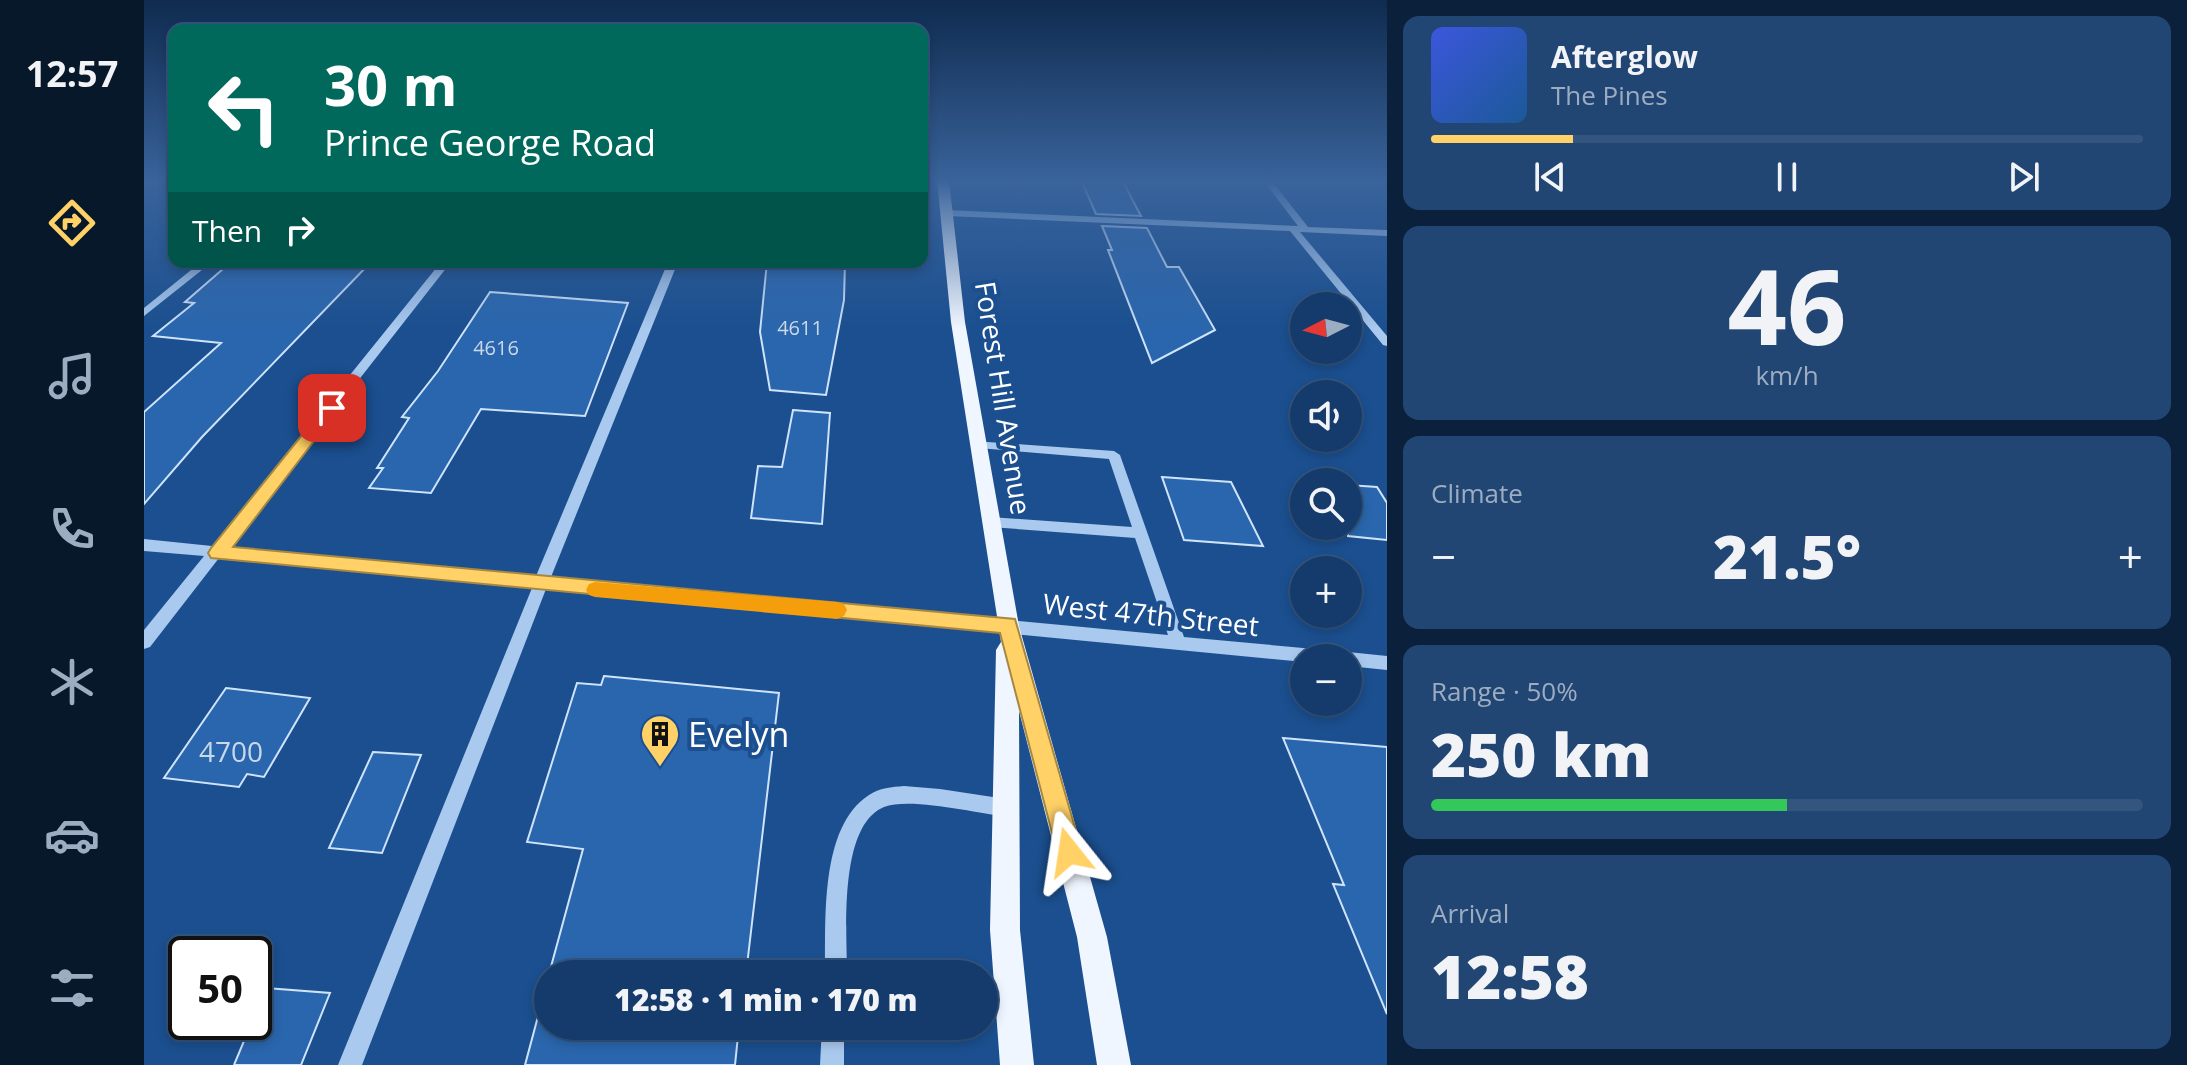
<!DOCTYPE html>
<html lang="en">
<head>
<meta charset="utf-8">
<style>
  body { margin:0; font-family:"Open Sans",sans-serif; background:#214673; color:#f1f3f6; height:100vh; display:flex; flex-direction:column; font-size:30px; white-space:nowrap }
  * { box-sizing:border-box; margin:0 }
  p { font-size:26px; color:#9dadc1 }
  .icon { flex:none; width:44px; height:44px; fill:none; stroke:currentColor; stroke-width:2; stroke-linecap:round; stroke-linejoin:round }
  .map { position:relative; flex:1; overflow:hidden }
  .panel { display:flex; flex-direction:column; gap:16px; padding:16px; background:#0b203b; width:800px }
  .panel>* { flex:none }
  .top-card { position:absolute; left:24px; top:24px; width:760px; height:244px; border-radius:16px; box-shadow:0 4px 12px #0003,0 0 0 2px #33557e; background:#00695c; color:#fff; overflow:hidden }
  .needle { width:52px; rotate:264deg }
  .buttons { position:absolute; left:1146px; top:292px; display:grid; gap:16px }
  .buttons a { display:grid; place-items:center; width:72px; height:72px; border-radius:50%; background:#143b6b; box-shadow:0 4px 12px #0003,0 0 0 2px #33557e; font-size:40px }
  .speed { position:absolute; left:24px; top:936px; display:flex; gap:16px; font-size:40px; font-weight:700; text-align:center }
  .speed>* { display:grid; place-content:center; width:104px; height:104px; border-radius:50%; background:#143b6b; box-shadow:0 4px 12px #0003,0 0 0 2px #33557e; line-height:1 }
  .speed .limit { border:4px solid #111; border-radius:12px; background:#fff; color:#111 }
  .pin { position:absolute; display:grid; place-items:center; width:68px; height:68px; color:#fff; margin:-34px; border-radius:16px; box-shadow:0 4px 12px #0006 }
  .me { position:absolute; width:88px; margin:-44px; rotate:345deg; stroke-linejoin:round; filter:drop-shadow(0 0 6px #0008) }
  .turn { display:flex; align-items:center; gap:28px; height:168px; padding:0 24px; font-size:36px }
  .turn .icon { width:104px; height:104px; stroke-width:2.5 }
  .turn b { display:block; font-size:56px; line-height:68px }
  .then { display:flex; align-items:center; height:76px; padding:0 24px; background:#0003; gap:16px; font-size:30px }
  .big { font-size:60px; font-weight:800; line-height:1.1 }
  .panel .tile { flex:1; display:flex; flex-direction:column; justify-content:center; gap:12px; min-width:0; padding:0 28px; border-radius:16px; background:#214673 }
  .panel .dial { align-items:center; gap:0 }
  .dial b { font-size:104px; line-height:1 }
  .song { display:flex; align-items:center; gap:24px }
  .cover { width:96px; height:96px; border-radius:12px; background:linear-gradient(135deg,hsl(230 70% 55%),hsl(210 70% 35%)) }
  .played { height:8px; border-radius:4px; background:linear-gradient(90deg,#ffd166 20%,#33557e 20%) }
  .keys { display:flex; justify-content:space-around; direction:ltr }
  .heat { display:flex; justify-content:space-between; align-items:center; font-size:44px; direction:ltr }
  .charge { height:12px; border-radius:6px; background:linear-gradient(90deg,#34c759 50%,#33557e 0) }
  .trip { position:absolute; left:390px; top:960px; width:464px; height:80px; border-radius:40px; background:#143b6b; box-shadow:0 4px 12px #0003,0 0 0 2px #33557e; font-weight:800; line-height:80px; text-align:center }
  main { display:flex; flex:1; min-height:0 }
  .tab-bar { display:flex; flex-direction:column; width:144px; justify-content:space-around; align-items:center; background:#08182b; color:#9dadc1 }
  .tab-bar .icon { width:56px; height:56px }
  .tab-bar .current { color:#ffd166 }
  .tab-bar b { font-size:36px; color:#f1f3f6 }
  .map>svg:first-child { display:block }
  .building { fill:#2a66ad; stroke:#cfe3fa; stroke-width:2 }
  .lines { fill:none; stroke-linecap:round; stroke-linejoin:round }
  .minor { fill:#a9c9ee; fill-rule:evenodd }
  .major { fill:#f0f6ff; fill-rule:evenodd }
  .route { fill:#ffd166; stroke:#a68842; stroke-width:2 }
  .slow { fill:#f59e0b }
  .labels { text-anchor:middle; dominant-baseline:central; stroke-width:8; stroke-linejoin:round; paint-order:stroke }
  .far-number-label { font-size:20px; fill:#cad9ea }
  .street-label { font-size:28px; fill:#fff; stroke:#1b4f8f }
  .near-number-label { font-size:28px; fill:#cad9ea }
  .near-poi-label { font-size:34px; fill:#fff; stroke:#1b4f8f; text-anchor:start }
</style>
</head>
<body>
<main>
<nav class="tab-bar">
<b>12:57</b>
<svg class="icon current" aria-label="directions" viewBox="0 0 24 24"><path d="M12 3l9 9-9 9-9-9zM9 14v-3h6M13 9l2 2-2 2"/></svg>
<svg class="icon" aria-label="music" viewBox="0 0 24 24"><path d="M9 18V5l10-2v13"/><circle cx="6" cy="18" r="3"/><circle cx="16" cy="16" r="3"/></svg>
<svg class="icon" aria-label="phone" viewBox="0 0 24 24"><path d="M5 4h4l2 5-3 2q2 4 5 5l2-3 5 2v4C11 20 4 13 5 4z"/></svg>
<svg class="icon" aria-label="climate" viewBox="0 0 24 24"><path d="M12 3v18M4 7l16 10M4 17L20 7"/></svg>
<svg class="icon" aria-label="car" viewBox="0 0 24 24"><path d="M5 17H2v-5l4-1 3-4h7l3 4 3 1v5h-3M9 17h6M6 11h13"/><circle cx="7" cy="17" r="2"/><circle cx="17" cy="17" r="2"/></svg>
<svg class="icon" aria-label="filters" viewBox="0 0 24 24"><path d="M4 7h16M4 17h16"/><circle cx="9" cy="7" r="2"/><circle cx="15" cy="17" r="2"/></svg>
</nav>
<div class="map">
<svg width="1243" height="1065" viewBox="0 0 1243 1065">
  <rect width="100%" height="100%" fill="#1b4f8f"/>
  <path class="building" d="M937 180H978L997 216 952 214Z
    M958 226 1003 228 1023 267H1035L1071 330 1008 363 964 250H968Z
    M87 262H227L58 437 0 504V412L77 343 9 336 50 303 41 302Z
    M623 262H701L700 300 682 395 626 390 616 332Z
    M346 292 484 303 441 416 337 409 287 493 225 488 239 468H233L265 418 258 417 294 371Z
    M649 410 686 413 678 524 607 518 614 466 638 467Z
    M1018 477 1087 482 1119 546 1040 540Z
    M1204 485 1233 487 1243 503V540L1204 536Z
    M460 676 635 693 602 974H405L439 849 383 842 433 683 457 685Z
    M82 688 166 698 120 777 103 774 95 787 20 778Z
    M1139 738 1243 747V1014L1189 884 1200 885Z
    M229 752 277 755 238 853 185 848Z
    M404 979V1026H595L591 1065H381Z
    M122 988 186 993 157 1065H90Z"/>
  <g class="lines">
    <path class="minor" d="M1119 180H1127L1164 227 1243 230V236L1156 232 1243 336V346L1239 345 1146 231 803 216 799 213 803 210 1154 226Z
      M57 262H68L0 316V308Z
      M297 262H307L84 547 392 576 524 262H534L407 577 1024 635 991 538 846 527 839 522 846 517 988 527 965 459 834 448 828 444 830 441 970 451 976 455 1040 637 1192 651 1198 654 1204 652 1243 656V670L1204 666V658H1160V662L402 589 218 1065H194L388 588 75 558 6 647 0 649V630L60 556 0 551V539L68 546Z
      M760 786 796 789 862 799 869 801 871 808 869 815 862 817C833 813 766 797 740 807 694 826 703 933 703 974H681C682 922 675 827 725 795 735 788 748 787 760 786Z
      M678 1026H700V1065H676Z"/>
    <path class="major" d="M793 180H805L821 322 875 626 963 937 987 1065H953L933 937 875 711 876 930 890 1065H856L846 930 852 650 857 642 807 322Z"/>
  </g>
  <linearGradient id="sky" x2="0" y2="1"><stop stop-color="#0f2b4f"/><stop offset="0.55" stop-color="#39639b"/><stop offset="1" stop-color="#39639b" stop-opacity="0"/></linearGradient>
  <rect width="1243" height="329" fill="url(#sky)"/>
  <path class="route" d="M188 403 193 404V411L89 547 871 619 938 852 934 861 925 865 916 861 913 852 856 633 67 558 64 553 67 548 183 404Z"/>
  <path class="slow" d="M451 582 693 602 700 604 703 610 700 616 693 619 451 597 445 595 442 590 445 584Z"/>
  <defs>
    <symbol id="building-pin" viewBox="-11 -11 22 30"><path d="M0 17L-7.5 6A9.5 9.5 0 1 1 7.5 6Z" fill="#ffd166" stroke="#1b4f8f"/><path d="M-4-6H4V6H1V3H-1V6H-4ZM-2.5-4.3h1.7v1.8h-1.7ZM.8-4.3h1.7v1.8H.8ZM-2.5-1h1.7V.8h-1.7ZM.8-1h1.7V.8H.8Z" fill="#111"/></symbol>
  </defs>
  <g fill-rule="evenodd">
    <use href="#building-pin" x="494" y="712" width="44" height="60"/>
  </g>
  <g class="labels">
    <g class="far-number-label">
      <text x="656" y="327">4611</text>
      <text x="352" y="347">4616</text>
    </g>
    <g class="street-label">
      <text transform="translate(860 398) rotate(81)">Forest Hill Avenue</text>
      <text transform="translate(1007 614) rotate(6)">West 47th Street</text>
    </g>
    <g class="near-number-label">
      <text x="87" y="751">4700</text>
    </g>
    <g class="near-poi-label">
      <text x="544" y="734">Evelyn</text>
    </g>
  </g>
</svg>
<div class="buttons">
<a><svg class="needle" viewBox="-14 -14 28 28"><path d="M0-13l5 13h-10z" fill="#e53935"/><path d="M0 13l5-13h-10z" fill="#9dadc1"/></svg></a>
<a><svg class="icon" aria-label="sound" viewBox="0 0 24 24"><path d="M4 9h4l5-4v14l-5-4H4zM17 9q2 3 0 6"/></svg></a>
<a><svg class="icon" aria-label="search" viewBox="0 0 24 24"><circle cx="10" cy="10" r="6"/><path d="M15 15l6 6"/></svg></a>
<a>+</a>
<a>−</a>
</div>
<div class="speed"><div class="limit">50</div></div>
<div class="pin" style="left:188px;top:408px;background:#d93025"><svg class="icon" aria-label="arrive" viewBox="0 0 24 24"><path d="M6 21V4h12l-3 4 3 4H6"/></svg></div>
<svg class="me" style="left:925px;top:852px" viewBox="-20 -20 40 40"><path d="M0-17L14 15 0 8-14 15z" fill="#ffd166" stroke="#fff" stroke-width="4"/></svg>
<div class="trip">12:58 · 1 min · 170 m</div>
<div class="top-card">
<div class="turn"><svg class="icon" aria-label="left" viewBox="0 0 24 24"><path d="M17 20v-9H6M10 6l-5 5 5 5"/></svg><div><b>30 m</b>Prince George Road</div></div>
<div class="then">Then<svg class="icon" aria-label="right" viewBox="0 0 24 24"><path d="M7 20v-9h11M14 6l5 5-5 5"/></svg></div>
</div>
</div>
<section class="panel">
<div class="tile">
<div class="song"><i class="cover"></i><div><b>Afterglow</b><p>The Pines</p></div></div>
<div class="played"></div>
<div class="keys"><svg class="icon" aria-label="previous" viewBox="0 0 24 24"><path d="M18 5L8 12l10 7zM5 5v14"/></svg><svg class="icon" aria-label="pause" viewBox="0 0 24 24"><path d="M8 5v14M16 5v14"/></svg><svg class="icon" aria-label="next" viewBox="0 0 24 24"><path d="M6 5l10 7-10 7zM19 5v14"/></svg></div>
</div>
<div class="tile dial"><b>46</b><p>km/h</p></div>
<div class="tile"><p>Climate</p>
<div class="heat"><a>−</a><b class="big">21.5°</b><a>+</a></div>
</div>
<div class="tile"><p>Range · 50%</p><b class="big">250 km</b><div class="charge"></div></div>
<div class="tile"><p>Arrival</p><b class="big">12:58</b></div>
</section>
</main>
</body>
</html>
